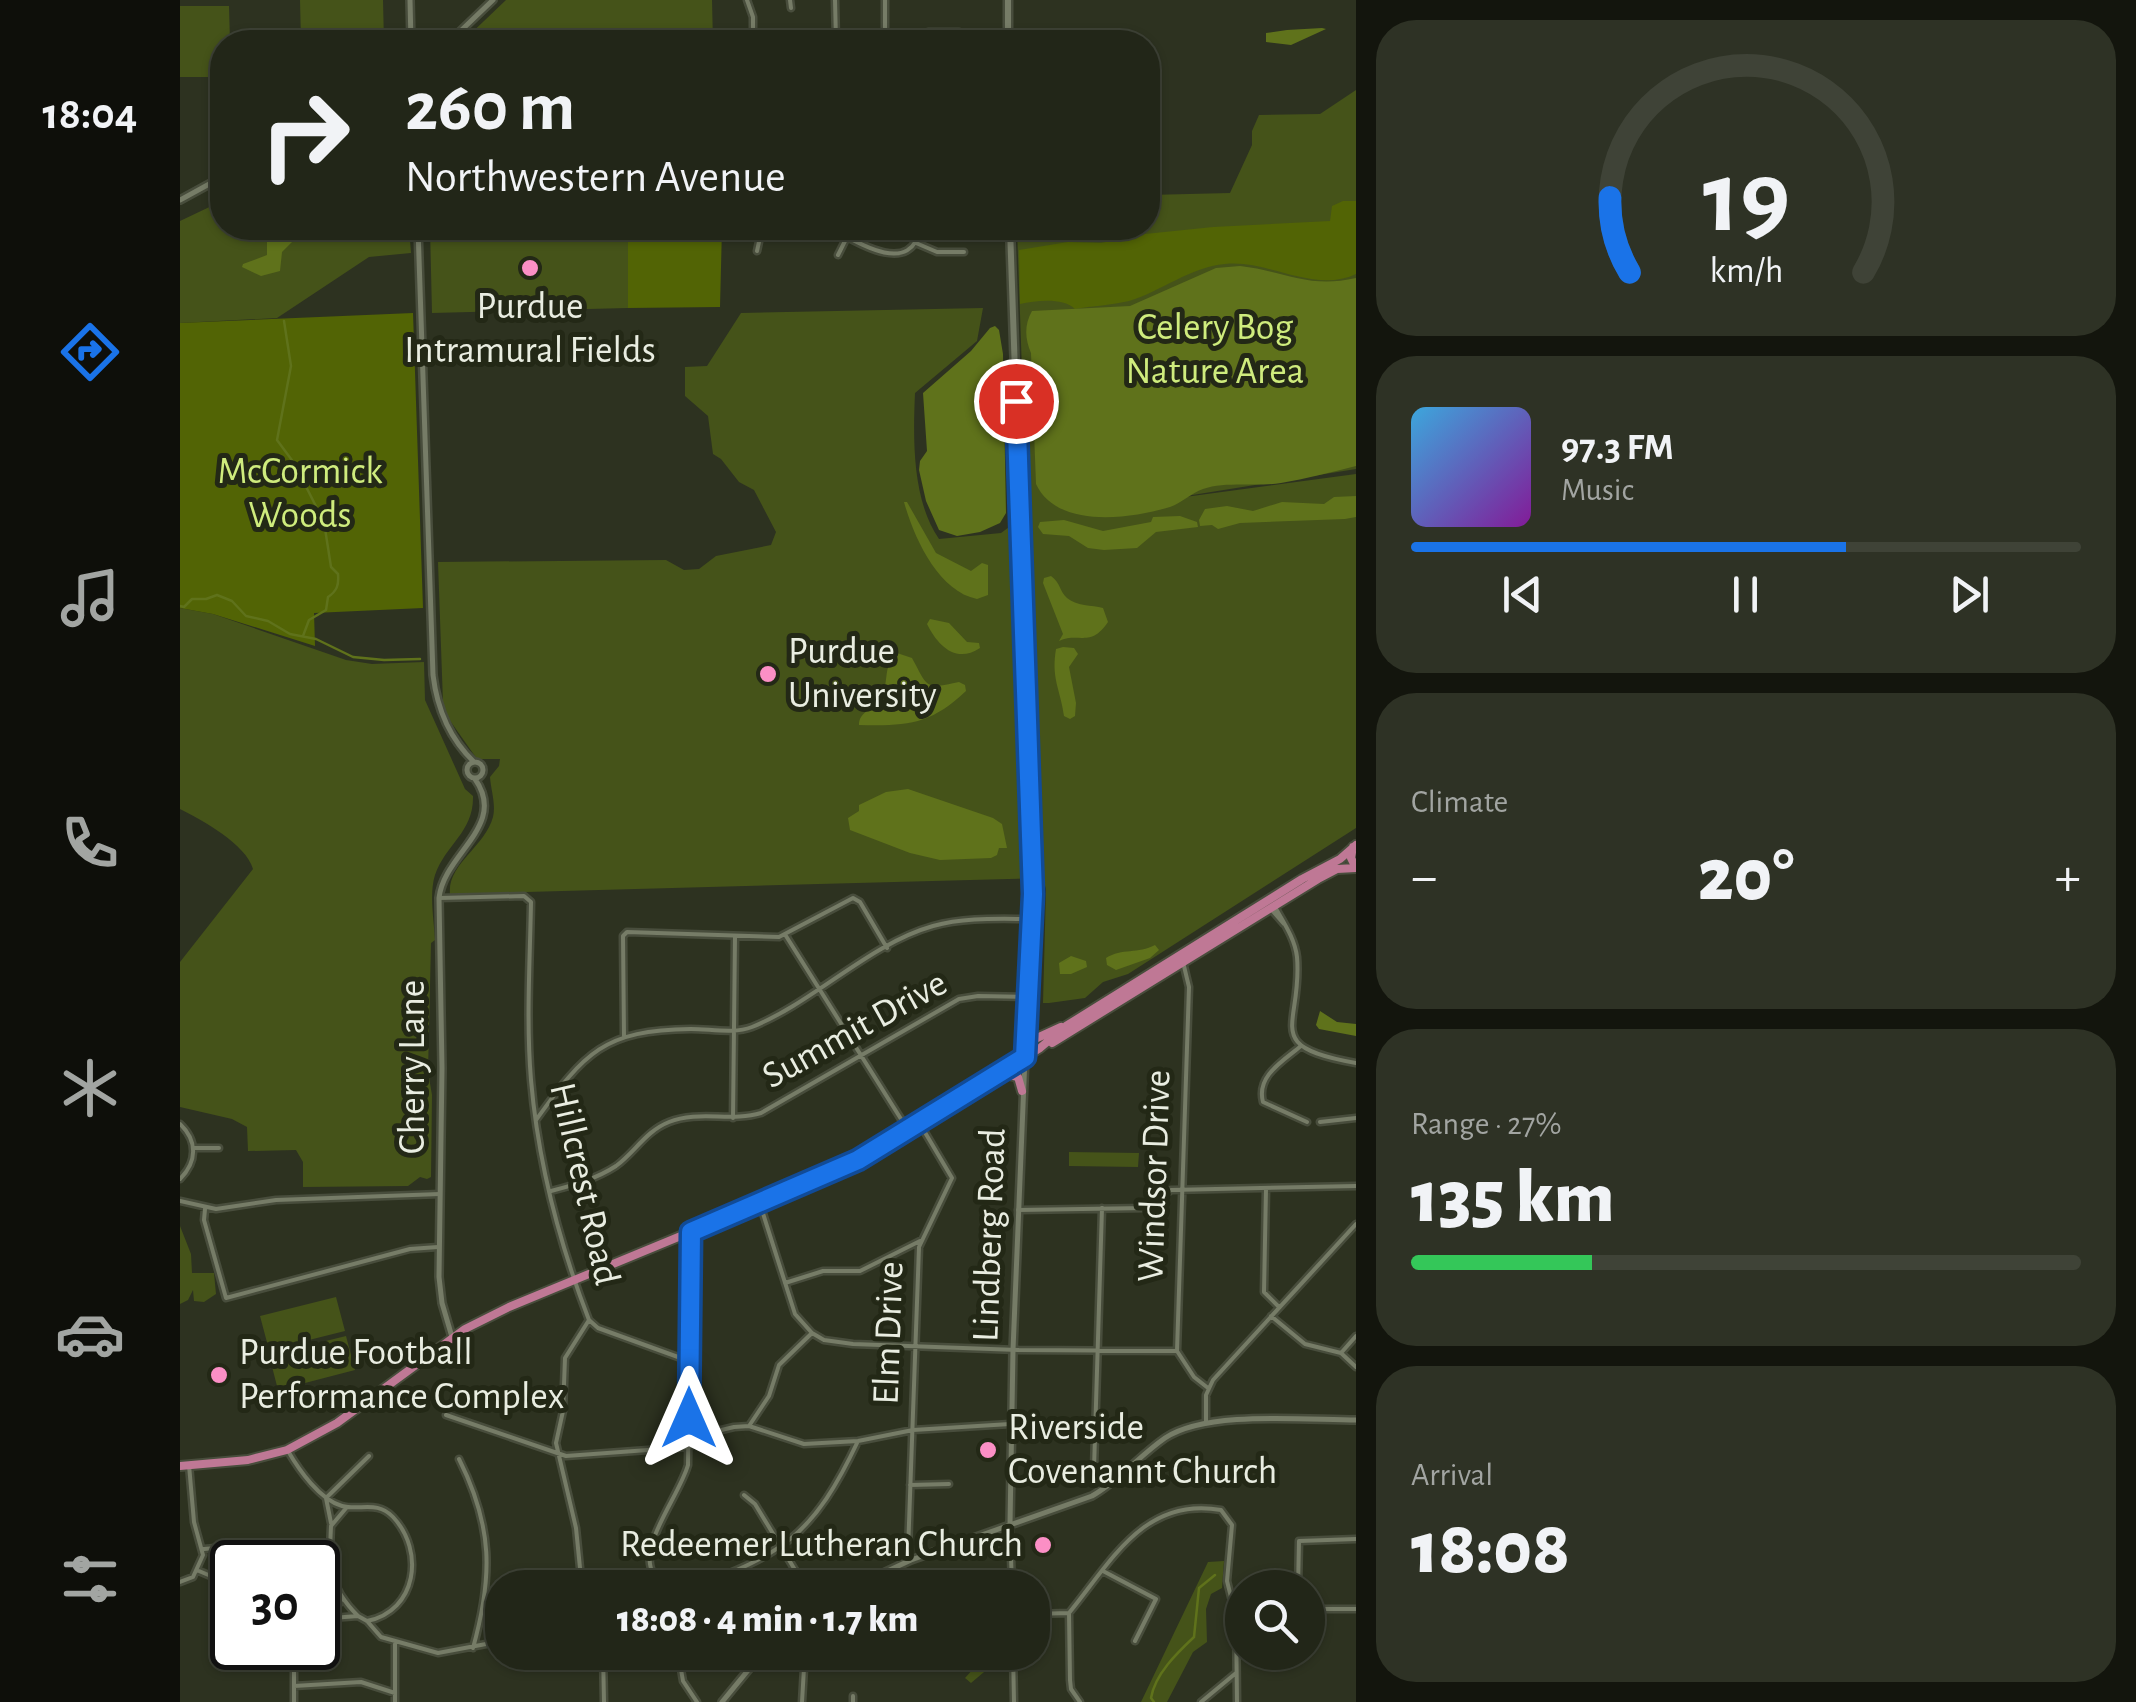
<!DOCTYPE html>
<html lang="en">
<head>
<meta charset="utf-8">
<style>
  body { margin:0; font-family:"Alegreya Sans",sans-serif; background:#2e3225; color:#f1f3f6; height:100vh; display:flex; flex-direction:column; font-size:38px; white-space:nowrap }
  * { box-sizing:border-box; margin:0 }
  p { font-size:32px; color:#a2a5a2 }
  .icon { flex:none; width:55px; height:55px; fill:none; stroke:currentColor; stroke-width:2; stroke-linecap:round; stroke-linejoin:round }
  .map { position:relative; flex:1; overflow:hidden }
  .sheet { display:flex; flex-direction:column; gap:20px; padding:20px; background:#13150d; width:780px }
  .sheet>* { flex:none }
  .guide { position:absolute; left:30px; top:30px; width:950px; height:210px; border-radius:40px; box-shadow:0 2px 8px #0004,0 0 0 2px #3f4337; background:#222618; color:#f1f3f6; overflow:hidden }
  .controls { position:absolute; left:1045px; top:1570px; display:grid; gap:20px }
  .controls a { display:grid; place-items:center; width:100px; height:100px; border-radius:50%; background:#222618; box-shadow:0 2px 8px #0004,0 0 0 2px #3f4337; font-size:50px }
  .speed { position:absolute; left:30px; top:1540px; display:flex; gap:20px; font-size:50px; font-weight:700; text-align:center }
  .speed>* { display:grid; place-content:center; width:130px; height:130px; border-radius:50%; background:#222618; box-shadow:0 2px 8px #0004,0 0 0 2px #3f4337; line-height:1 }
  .speed .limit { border:5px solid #111; border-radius:15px; background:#fff; color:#111 }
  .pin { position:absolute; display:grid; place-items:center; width:85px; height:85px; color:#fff; margin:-42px; border:5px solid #fff; border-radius:50%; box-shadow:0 2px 10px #0007 }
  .me { position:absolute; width:110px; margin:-55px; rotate:0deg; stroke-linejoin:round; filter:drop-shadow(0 0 8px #0008) }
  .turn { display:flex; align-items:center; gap:35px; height:210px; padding:0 30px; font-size:45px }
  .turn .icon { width:130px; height:130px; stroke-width:2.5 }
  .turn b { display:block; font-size:70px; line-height:85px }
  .big { font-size:75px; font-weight:800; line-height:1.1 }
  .sheet .widget { flex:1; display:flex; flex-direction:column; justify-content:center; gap:15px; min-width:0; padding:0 35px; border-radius:40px; background:#2e3225 }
  .sheet .dial { align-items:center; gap:0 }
  .dial svg { height:260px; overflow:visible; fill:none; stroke:#3f4337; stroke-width:7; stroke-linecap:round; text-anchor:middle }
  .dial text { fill:#f1f3f6; stroke:none }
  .song { display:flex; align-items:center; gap:30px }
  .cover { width:120px; height:120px; border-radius:15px; background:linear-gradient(135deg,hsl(200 70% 55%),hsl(290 70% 35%)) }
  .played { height:10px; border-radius:5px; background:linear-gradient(90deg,#1a73e8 65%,#3f4337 65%) }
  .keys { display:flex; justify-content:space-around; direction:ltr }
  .heat { display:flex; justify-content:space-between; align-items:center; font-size:55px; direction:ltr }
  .charge { height:15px; border-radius:8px; background:linear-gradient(90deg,#34c759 27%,#3f4337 0) }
  .trip { position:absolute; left:305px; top:1570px; width:565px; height:100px; border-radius:40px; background:#222618; box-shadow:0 2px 8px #0004,0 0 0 2px #3f4337; font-weight:800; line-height:100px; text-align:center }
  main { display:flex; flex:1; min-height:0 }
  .tabs { display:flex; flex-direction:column; width:180px; justify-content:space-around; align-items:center; background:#0e0f0a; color:#a2a5a2 }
  .tabs .icon { width:70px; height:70px }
  .tabs .active { color:#1a73e8 }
  .tabs b { font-size:45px; color:#f1f3f6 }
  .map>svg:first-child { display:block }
  .green { fill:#455319 }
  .forest { fill:#526405 }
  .water { fill:#5f721b }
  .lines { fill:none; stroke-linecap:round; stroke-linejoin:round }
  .stream { stroke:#5f721b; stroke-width:2.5 }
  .minor-casing { stroke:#484d3c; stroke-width:9 }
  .tertiary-casing { stroke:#484d3c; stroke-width:10 }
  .secondary-casing { stroke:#484d3c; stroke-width:11 }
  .primary-casing { stroke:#484d3c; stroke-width:12 }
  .minor { stroke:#767c67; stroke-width:4 }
  .tertiary { stroke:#767c67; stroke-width:5 }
  .secondary { stroke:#767c67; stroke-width:6 }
  .primary { stroke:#bf7895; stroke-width:8 }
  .route-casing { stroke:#114b97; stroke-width:25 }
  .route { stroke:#1a73e8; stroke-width:18 }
  .poi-dot { fill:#fb8fc5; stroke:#232816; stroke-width:4 }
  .labels { text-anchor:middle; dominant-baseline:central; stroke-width:10; stroke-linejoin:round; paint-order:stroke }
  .poi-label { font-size:38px; fill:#e9ede1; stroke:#232816; text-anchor:start }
  .park-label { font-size:38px; fill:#cfec7d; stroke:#232816 }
  .street-label { font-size:38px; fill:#e9ede1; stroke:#232816 }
</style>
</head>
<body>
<main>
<nav class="tabs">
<b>18:04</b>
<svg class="icon active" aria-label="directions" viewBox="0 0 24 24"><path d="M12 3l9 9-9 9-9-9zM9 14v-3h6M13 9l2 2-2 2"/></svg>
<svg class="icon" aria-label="music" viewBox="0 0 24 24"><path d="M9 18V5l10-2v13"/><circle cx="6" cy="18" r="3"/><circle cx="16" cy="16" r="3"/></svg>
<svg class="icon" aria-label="phone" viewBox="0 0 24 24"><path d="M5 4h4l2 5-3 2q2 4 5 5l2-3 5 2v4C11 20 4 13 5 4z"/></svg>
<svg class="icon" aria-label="climate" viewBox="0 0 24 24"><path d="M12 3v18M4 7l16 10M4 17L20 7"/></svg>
<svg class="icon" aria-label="car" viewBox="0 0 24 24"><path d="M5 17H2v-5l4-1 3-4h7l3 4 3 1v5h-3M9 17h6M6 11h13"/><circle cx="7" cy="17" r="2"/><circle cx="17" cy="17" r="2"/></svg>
<svg class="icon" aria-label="filters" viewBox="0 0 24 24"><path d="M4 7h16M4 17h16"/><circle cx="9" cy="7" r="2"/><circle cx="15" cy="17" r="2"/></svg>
</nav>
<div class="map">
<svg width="1176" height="1702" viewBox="0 0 1176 1702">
  <rect width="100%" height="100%" fill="#2d3220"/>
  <path class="green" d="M120 0H203L204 42H121Z
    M326 0H532L533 42H282Z
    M0 6H49L50 42H42V77H0Z
    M1176 90V469L975 501 1176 474V828L948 974 923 982 905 998 869 1003H863L866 889 863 878 270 894C267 864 305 847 313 817 316 804 311 791 310 777L319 766 320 759H297L266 715 263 703 258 562 486 560 504 570 519 569 536 556 591 545 596 532 574 490 559 482 541 459 533 454 528 416 505 396V367L527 366 561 313 803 308 797 341 735 393C733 439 732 500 759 539L821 533 847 514 837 228H968V195L1050 193 1072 145V131L1079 115 1140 114Z
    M42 201V228H229L231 253 189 257 97 318 0 323V221Z
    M250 228H448V308L252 313Z
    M0 608 33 614 166 660 192 664 244 662 245 700 285 789 293 796C294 832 266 844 255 875 249 894 254 920 255 940L251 943 248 1072 252 1095 251 1177 247 1179 240 1177 228 1186 123 1187V1162L116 1150 68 1151 67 1127 52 1119 0 1107V962L73 869C66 844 22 820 0 809Z
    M889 1152 959 1153 958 1167 889 1166Z
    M0 1226 11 1254 12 1273H34L36 1294 24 1302 14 1301 13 1290 8 1300 0 1304Z
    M156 1297 165 1331 89 1350 80 1316Z
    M166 1336 175 1370 98 1390 89 1355Z
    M1044 1561 1042 1588 1031 1594 1026 1609 1027 1642 1013 1652 987 1702H961L1028 1562Z
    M777 1653H795L810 1667 791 1683 785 1678 794 1668Z"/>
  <path class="forest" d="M1163 201H1176V274C1134 294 1088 259 1045 264 1010 267 982 291 949 301 932 305 912 306 895 309 882 297 856 301 840 304L839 250 888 242 921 243 965 234 1033 227 1150 221 1152 206Z
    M448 228H542L540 307 448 308Z
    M233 313 243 608 134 613 135 646 33 614 0 608V323Z"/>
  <path class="water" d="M1107 30 1142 28 1146 29 1111 45 1086 42V33Z
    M118 228H126L102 252 100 271 81 276 62 267 63 264 87 255V238L91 237 98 242Z
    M1060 266C1105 271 1128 289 1176 278V466C1151 472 1126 479 1101 483 1076 487 1046 481 1023 489 1011 493 1002 503 990 507 950 519 877 529 856 484L851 353C845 339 844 325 852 311L950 306 1036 268Z
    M815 326 819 330 823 354 826 513 820 523 800 532 777 536 759 530 746 501 739 470 740 461 747 451 743 393 791 351 810 328Z
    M1176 496V517L1165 519 1060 523 1038 529 1032 525 1020 526 1019 520 1025 509 1047 506 1073 511 1102 502 1144 504 1154 497Z
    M724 502H727L756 553 791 571 802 563 808 565V595L797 599C758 591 734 538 724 502Z
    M1000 516 1017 522 1018 527 976 532 957 548 924 550 908 548 889 536 863 534 858 527 860 522 884 520 923 531 971 522 973 517Z
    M871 576C881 583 879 591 887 598 896 606 912 605 923 608L928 622C911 648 898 632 879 641L883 634 863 583 864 578Z
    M750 619 769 623 787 642 799 643 800 648C776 664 758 646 747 624Z
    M883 647 894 648 898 654 889 667 896 703 895 716 890 719 884 716C880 688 871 679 876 649Z
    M717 653 732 658C748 687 744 690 779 682L785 685 786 691C750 725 727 726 679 725 679 712 691 711 699 700 711 684 701 667 717 653Z
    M728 789 813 818 822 824 827 848H819L817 855 811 858 760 860 730 853 670 830 668 818 679 811V805L706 792Z
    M975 945 979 950 970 958 936 970 927 965 926 958C942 948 958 954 975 945Z
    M891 956 906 961 907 967 891 974H880L879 963Z
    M1140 1011 1157 1022 1176 1024V1036L1139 1029 1136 1025Z"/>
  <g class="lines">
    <path class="stream" d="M104 321 111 366 97 440 114 463 144 522 151 567 158 574C159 585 157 591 148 597L146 610 129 620 123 636
      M0 606 4 607 12 599H26L37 595 52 601 66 616 88 621 110 634 136 639 173 657 204 660 240 659
      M974 1702 971 1698C975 1674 997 1653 1014 1637L1019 1588 1035 1575"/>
    <defs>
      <path id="minor" d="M567 0 573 17V42
        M610 0 611 8
        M655 0 656 40
        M705 40V0
        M593 42 717 40 748 32H779
        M651 228C677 243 732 277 740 228
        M736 243 757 252H784
        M577 251 582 228
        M658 255 667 237
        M259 898 344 896 351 902C350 961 346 1021 351 1080 358 1161 380 1245 409 1320L385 1358 383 1411 376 1443 396 1528 402 1588
        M1095 907C1104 923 1115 939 1117 957 1123 1026 1079 1046 1176 1063
        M1091 909 1104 924
        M606 936 726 1127
        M1003 962 1009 987 997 1351 1014 1377 1028 1388
        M444 1036 443 936 447 932 599 937 673 898 680 902 707 948
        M1121 1046C1103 1061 1076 1076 1083 1102L1127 1122
        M553 1118 555 937
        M356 1120C405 1052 424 1030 511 1029 531 1029 554 1034 572 1027 634 1002 689 944 753 926 785 917 819 919 852 919
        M1140 1122 1176 1118
        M0 1124C18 1141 17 1162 0 1179
        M14 1148H39
        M1086 1189 1084 1292 1099 1307
        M371 1191C394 1185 416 1179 436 1166 455 1152 466 1131 489 1122 518 1110 551 1122 581 1113L779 999 798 996 848 997
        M0 1201 36 1209 96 1200 260 1194
        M580 1204 615 1314 632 1333 644 1340 673 1344 839 1350 997 1351
        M922 1208 914 1469 923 1489
        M25 1209 24 1220 46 1298 230 1249 258 1247
        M838 1210 966 1208 991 1190 1176 1186
        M605 1283 643 1271H680L740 1241
        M1091 1316 1125 1344 1161 1353 1176 1367
        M409 1320 418 1328 509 1361
        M1161 1353 1176 1336
        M266 1415 386 1456 509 1447 533 1432 554 1427 569 1426 624 1444 678 1441 733 1430 830 1424
        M1026 1422V1395L1033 1380 1176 1224
        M569 1426 589 1396 599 1365 632 1333
        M108 1451C119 1470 140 1500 162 1506 180 1511 197 1500 213 1517 245 1551 237 1611 187 1621
        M279 1459C313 1527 313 1576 293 1648
        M730 1485 769 1484
        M564 1495 575 1504 626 1588
        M167 1507 151 1526C149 1567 148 1586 178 1616
        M151 1523 146 1498 189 1456
        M830 1524 832 1588
        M22 1549C43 1548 70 1540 80 1562
        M731 1560 728 1551 739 1247 772 1178 740 1124
        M19 1571 52 1585
        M923 1571 976 1599 955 1641
        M0 1582 13 1577 23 1555 14 1522 9 1465
        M479 1588C476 1580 471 1572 470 1564 466 1536 500 1493 508 1465L511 1232
        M509 1588C604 1555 634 1534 678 1441
        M1118 1588 1119 1541 1176 1539
        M1128 1609H1176
        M889 1613 890 1680 891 1689 900 1702
        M852 1614 889 1613C931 1562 964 1496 1041 1510L1052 1525 1047 1581 1056 1617 1057 1702
        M151 1617 161 1600
        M138 1619 178 1616 187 1621 201 1637 258 1653 322 1641
        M114 1648V1702
        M423 1652 424 1702
        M498 1652 503 1681 517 1702
        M618 1652 624 1668 622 1702
        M833 1652 834 1702
        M114 1686 181 1682 215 1693
        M215 1702V1644
        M673 1702V1696
        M1021 1702 1056 1673"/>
      <path id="tertiary" d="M230 0 231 42
        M269 42 313 0
        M0 200 42 177
        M238 228 253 675C257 708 269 738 294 762
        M287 770a8 8 0 1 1 16 0a8 8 0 1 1-16 0Z
        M272 1337 262 1303 259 1277 262 1068 259 898C264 853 328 826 295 779
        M830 1524 833 1350 845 1057
        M671 1588 731 1560 912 1496C940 1480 959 1456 985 1438 1027 1410 1125 1420 1176 1420
        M542 1702 583 1652"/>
      <path id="secondary" d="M828 0V42
        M830 228 853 894 845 1057"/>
      <path id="primary" d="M847 1027 857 1038 881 1027
        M872 1043 1138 879 1157 869 1176 868 1171 858 1173 847
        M820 1073 838 1077 842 1091
        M0 1466 68 1460 107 1450 157 1423 285 1329 329 1307 629 1183 678 1160 860 1048 886 1026 1122 879 1160 859 1176 845"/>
    </defs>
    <use href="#minor" class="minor-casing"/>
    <use href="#tertiary" class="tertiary-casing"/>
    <use href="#secondary" class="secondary-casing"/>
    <use href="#primary" class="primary-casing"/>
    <use href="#minor" class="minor"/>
    <use href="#tertiary" class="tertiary"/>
    <use href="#secondary" class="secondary"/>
    <use href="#primary" class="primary"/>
  </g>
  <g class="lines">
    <defs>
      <path id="route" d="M509 1418 511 1232 678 1160 845 1057 853 894 836 401"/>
    </defs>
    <use href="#route" class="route-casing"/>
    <use href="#route" class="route"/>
  </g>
  <g class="poi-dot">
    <circle cx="350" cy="268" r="10"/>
    <circle cx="588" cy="674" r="10"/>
    <circle cx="39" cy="1375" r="10"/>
    <circle cx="808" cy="1450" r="10"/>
    <circle cx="863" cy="1545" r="10"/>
  </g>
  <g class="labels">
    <g class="poi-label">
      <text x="350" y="307" text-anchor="middle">Purdue<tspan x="350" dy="44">Intramural Fields</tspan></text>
      <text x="608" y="652">Purdue<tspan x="608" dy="44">University</tspan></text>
      <text x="59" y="1353">Purdue Football<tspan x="59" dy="44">Performance Complex</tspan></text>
      <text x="828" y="1428">Riverside<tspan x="828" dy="44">Covenannt Church</tspan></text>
      <text x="843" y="1545" text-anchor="end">Redeemer Lutheran Church</text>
    </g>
    <g class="park-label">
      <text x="1035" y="328">Celery Bog<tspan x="1035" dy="44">Nature Area</tspan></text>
      <text x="120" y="472">McCormick<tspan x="120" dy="44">Woods</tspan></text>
    </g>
    <g class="street-label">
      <text transform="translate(675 1030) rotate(-29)">Summit Drive</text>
      <text transform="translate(233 1067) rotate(-90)">Cherry Lane</text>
      <text transform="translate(975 1176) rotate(-88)">Windsor Drive</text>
      <text transform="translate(404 1184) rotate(77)">Hillcrest Road</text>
      <text transform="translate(810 1235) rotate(-88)">Lindberg Road</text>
      <text transform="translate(709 1333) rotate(-88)">Elm Drive</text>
    </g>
  </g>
</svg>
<div class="controls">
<a><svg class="icon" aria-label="search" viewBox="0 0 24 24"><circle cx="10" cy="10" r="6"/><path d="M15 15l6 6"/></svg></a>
</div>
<div class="speed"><div class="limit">30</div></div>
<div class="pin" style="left:836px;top:401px;background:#d93025"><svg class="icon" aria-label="arrive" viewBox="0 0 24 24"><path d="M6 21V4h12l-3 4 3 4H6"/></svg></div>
<svg class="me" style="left:509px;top:1418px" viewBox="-20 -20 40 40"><path d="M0-17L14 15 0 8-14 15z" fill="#1a73e8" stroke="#fff" stroke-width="4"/></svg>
<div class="trip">18:08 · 4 min · 1.7 km</div>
<div class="guide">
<div class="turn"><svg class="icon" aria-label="right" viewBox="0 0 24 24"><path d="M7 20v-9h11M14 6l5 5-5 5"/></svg><div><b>260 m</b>Northwestern Avenue</div></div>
</div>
</div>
<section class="sheet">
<div class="widget dial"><svg viewBox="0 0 100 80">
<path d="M14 69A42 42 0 1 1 86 69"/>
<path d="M14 69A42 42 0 0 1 8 46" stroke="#1a73e8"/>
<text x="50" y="56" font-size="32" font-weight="700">19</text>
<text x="50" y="72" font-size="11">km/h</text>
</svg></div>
<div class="widget">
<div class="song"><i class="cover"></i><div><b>97.3 FM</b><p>Music</p></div></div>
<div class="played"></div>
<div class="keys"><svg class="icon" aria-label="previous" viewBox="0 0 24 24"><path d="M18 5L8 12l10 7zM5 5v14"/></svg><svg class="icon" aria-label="pause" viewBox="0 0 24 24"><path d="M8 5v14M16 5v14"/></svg><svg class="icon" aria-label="next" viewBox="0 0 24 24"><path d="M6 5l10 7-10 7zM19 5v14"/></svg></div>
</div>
<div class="widget"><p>Climate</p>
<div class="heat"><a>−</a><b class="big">20°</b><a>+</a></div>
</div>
<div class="widget"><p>Range · 27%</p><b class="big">135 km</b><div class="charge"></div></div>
<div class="widget"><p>Arrival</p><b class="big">18:08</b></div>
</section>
</main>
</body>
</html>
